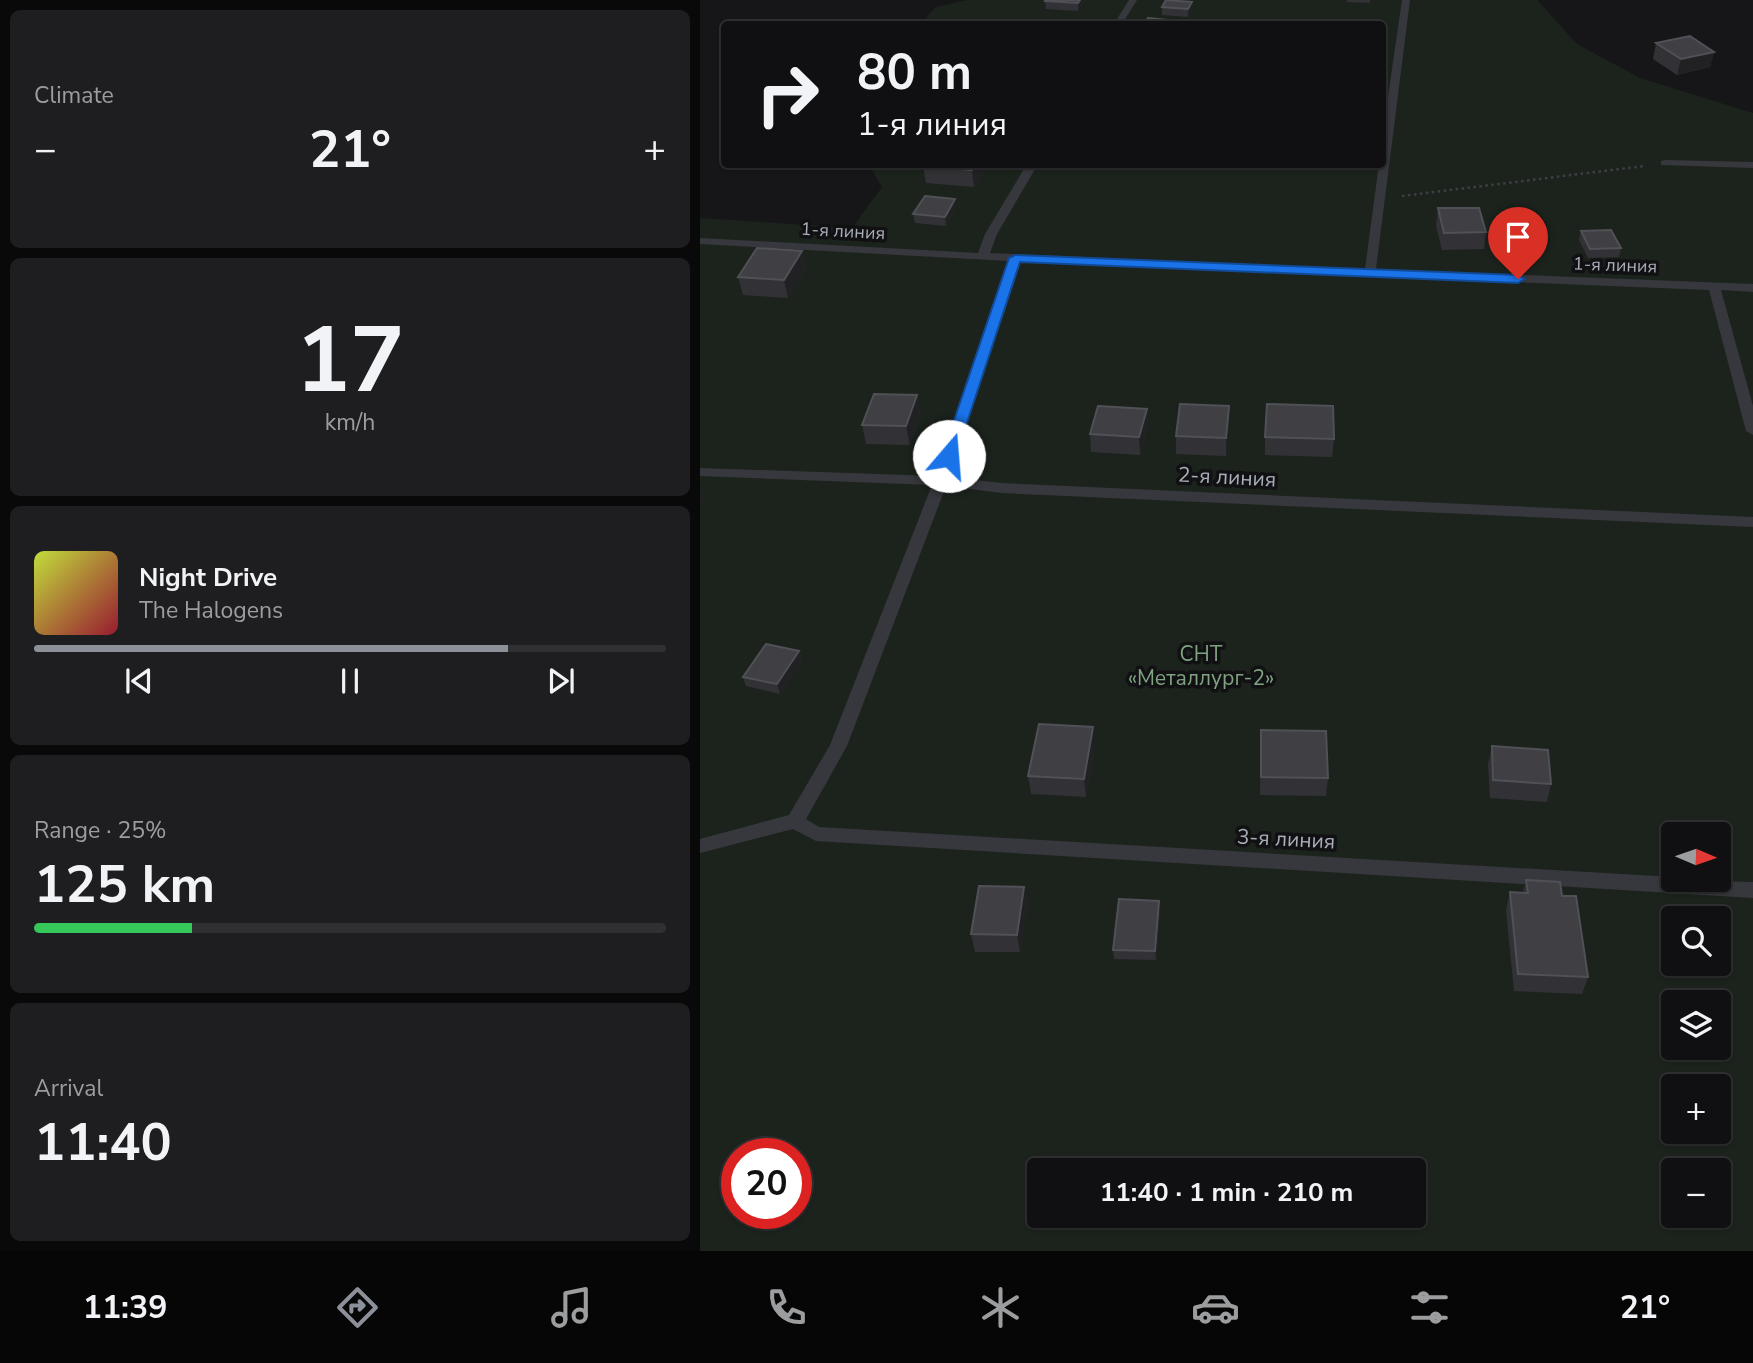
<!DOCTYPE html>
<html lang="en">
<head>
<meta charset="utf-8">
<style>
  body { margin:0; font-family:"Nunito Sans",sans-serif; background:#1e1e20; color:#f1f3f6; height:100vh; display:flex; flex-direction:column; font-size:26px; white-space:nowrap }
  * { box-sizing:border-box; margin:0 }
  p { font-size:23px; color:#9c9d9f }
  .icon { flex:none; width:38px; height:38px; fill:none; stroke:currentColor; stroke-width:2; stroke-linecap:round; stroke-linejoin:round }
  .map { position:relative; flex:1; overflow:hidden }
  .sheet { display:flex; flex-direction:column; gap:10px; padding:10px; background:#09090a; width:700px }
  .sheet>* { flex:none }
  .hud { position:absolute; left:21px; top:21px; width:665px; height:147px; border-radius:7px; box-shadow:0 2px 5px #0004,0 0 0 2px #303032; background:#101012; color:#f1f3f6; overflow:hidden }
  .needle { width:46px; rotate:92deg }
  .controls { position:absolute; left:961px; top:822px; display:grid; gap:14px }
  .controls a { display:grid; place-items:center; width:70px; height:70px; border-radius:7px; background:#101012; box-shadow:0 2px 5px #0004,0 0 0 2px #303032; font-size:35px }
  .speed { position:absolute; left:21px; top:1138px; display:flex; gap:14px; font-size:35px; font-weight:700; text-align:center }
  .speed>* { display:grid; place-content:center; width:91px; height:91px; border-radius:50%; background:#101012; box-shadow:0 2px 5px #0004,0 0 0 2px #303032; line-height:1 }
  .speed .limit { border:10px solid #d22; background:#fff; color:#111 }
  .pin { position:absolute; display:grid; place-items:center; width:60px; height:60px; color:#fff; margin:-72px -30px; border-radius:50% 50% 50% 0; rotate:-45deg; box-shadow:0 0 7px #0007 }
  .pin .icon { rotate:45deg }
  .me { position:absolute; width:77px; margin:-38px; rotate:18deg; stroke-linejoin:round; filter:drop-shadow(0 0 5px #0008) }
  .turn { display:flex; align-items:center; gap:24px; height:147px; padding:0 21px; font-size:32px }
  .turn .icon { width:91px; height:91px; stroke-width:2.5 }
  .turn b { display:block; font-size:49px; line-height:60px }
  .big { font-size:52px; font-weight:700; line-height:1.1 }
  .sheet .card { flex:1; display:flex; flex-direction:column; justify-content:center; gap:10px; min-width:0; padding:0 24px; border-radius:10px; background:#1e1e20 }
  .sheet .dial { align-items:center; gap:0 }
  .dial b { font-size:91px; line-height:1 }
  .song { display:flex; align-items:center; gap:21px }
  .cover { width:84px; height:84px; border-radius:10px; background:linear-gradient(135deg,hsl(70 70% 55%),hsl(350 70% 35%)) }
  .played { height:7px; border-radius:4px; background:linear-gradient(90deg,#8c9099 75%,#303032 75%) }
  .keys { display:flex; justify-content:space-around; direction:ltr }
  .heat { display:flex; justify-content:space-between; align-items:center; font-size:38px; direction:ltr }
  .charge { height:10px; border-radius:5px; background:linear-gradient(90deg,#34c759 25%,#303032 0) }
  .trip { position:absolute; left:327px; top:1158px; width:399px; height:70px; border-radius:7px; background:#101012; box-shadow:0 2px 5px #0004,0 0 0 2px #303032; font-weight:700; line-height:70px; text-align:center }
  .menu { display:flex; height:112px; justify-content:space-around; align-items:center; background:#060607; color:#9c9d9f }
  .menu .icon { width:49px; height:49px }
  .menu .current { color:#8c9099 }
  .menu b { font-size:32px; color:#f1f3f6 }
  main { display:flex; flex:1; min-height:0 }
  .map>svg:first-child { display:block }
  .green { fill:#1c231d; fill-rule:evenodd }
  .lines { fill:none; stroke-linecap:round; stroke-linejoin:round }
  .path { stroke:#3d3f44; stroke-width:2.5; stroke-dasharray:2.5 3.5; stroke-linecap:butt }
  .lane { fill:#37383d; fill-rule:evenodd }
  .wall { fill:#323236 }
  .shaded-wall { fill:#212124 }
  .building { fill:#3f3f44; stroke:#4f5156; stroke-width:2 }
  .route { fill:#1a73e8; stroke:#114b97; stroke-width:2 }
  .labels { text-anchor:middle; dominant-baseline:central; stroke-width:7; stroke-linejoin:round; paint-order:stroke }
  .far-street-label { font-size:18px; fill:#a8adb8; stroke:#111113 }
  .street-label { font-size:21px; fill:#a8adb8; stroke:#111113 }
  .park-label { font-size:21px; fill:#7fa381; stroke:#111113 }
</style>
</head>
<body>
<main>
<section class="sheet">
<div class="card"><p>Climate</p>
<div class="heat"><a>−</a><b class="big">21°</b><a>+</a></div>
</div>
<div class="card dial"><b>17</b><p>km/h</p></div>
<div class="card">
<div class="song"><i class="cover"></i><div><b>Night Drive</b><p>The Halogens</p></div></div>
<div class="played"></div>
<div class="keys"><svg class="icon" aria-label="previous" viewBox="0 0 24 24"><path d="M18 5L8 12l10 7zM5 5v14"/></svg><svg class="icon" aria-label="pause" viewBox="0 0 24 24"><path d="M8 5v14M16 5v14"/></svg><svg class="icon" aria-label="next" viewBox="0 0 24 24"><path d="M6 5l10 7-10 7zM19 5v14"/></svg></div>
</div>
<div class="card"><p>Range · 25%</p><b class="big">125 km</b><div class="charge"></div></div>
<div class="card"><p>Arrival</p><b class="big">11:40</b></div>
</section>
<div class="map">
<svg width="1053" height="1251" viewBox="0 0 1053 1251">
  <rect width="100%" height="100%" fill="#161618"/>
  <path class="green" d="M267 0H837L877 44 940 78 1053 113V1251H0V218L152 228 182 187 169 165 682 164V24H220L236 7ZM973 835H1018V880H973ZM973 919H1018V964H973ZM973 1003H1018V1048H973ZM973 1087H1018V1132H973ZM37 1153H96V1213H37ZM340 1171H714V1216H340ZM973 1171H1018V1216H973Z"/>
  <g class="lines">
    <path class="path" d="M702 196 944 166"/>
    <path class="lane" d="M429 0H437L422 24H414Z
      M702 0H710L676 269 1053 284V292L1021 290 1053 406V435L1046 431 1009 290 320 262 249 477 302 483 1053 517V527L302 493 246 486 147 746 106 819 119 827 973 877V880L1053 882V898L116 841 93 829 0 853V839L89 815 130 745 232 485 0 476V468L236 476 308 261 0 244V238L278 253 285 234 327 164H338L297 234 290 253 665 269 679 164H682V138Z
      M965 160 1053 162V168L961 165V161Z"/>
  </g>
  <path class="wall" d="M647 0H670V3L647 2Z
    M345 1 383 2 378 11 346 9Z
    M462 7 492 10 488 17 462 15Z
    M956 43 1014 52 1010 67 977 75 953 59Z
    M370 164H408L406 169Z
    M223 166 285 169 274 187 226 183Z
    M256 207 246 226 215 223 213 214Z
    M738 208 786 232 784 249 742 250 736 226Z
    M881 231 921 248 919 257 888 258 879 240Z
    M102 251 106 268 88 298 43 295 38 277Z
    M217 395 220 413 210 445 166 444 162 425Z
    M529 406V424L526 456 476 454V436Z
    M447 409 448 427 440 455 391 452 390 434Z
    M565 437 634 439 632 457 565 455Z
    M99 651 102 660 80 694 46 686 43 677Z
    M561 730 628 778 626 796 560 795Z
    M395 746 386 797 331 794 328 776Z
    M792 746 851 784 847 802 790 798 788 764Z
    M826 880 862 896 888 977 882 994 814 991 806 910 810 892H823Z
    M324 887 327 905 320 952H275L271 934Z
    M460 910 456 960 414 959 413 950Z"/>
  <path class="shaded-wall" d="M380 0H383V2L378 11V3Z
    M492 2V10L488 17V9Z
    M1014 52 1010 67 977 75 981 59Z
    M275 164H285V169L274 187 272 170Z
    M255 199 256 207 246 226 245 217Z
    M102 251 106 268 88 298 84 280Z
    M217 395 220 413 210 445 206 426Z
    M529 406V424L526 456V438Z
    M447 409 448 427 440 455 439 437Z
    M0 491 3 499 0 504Z
    M99 651 102 660 80 694 77 684Z
    M393 727 395 746 386 797 384 779Z
    M324 887 327 905 320 952 317 935Z
    M459 901 460 910 456 960 455 951Z"/>
  <path class="building" d="M346 0H380L378 3 345 1Z
    M466 0 492 2 488 9 462 7Z
    M448 18 488 22 486 24H444Z
    M990 36 1014 52 981 59 956 43Z
    M224 164H275L272 170 223 166Z
    M225 196 255 199 245 217 213 214Z
    M738 208H779L786 232 744 233Z
    M911 230 921 248 890 249 881 231Z
    M57 248 102 251 84 280 38 277Z
    M174 394 217 395 206 426 162 425Z
    M480 404 529 406 526 438 476 436Z
    M567 404 633 406 634 439 565 437Z
    M398 406 447 409 439 437 390 434Z
    M66 644 99 651 77 684 43 677Z
    M339 724 393 727 384 779 328 776Z
    M561 730 626 731 628 778 561 777Z
    M792 746 848 750 851 784 793 780Z
    M826 880 860 882 862 896H876L888 977 818 974 810 892 828 893Z
    M279 886 324 887 317 935 271 934Z
    M419 899 459 901 455 951 413 950Z"/>
  <path class="route" d="M315 255 818 275 825 279 818 283 320 262 256 456 249 461 244 460 242 456 309 258Z"/>
  <g class="labels">
    <g class="far-street-label">
      <text transform="translate(143 231) rotate(3)">1-я линия</text>
      <text transform="translate(915 265) rotate(2)">1-я линия</text>
    </g>
    <g class="street-label">
      <text transform="translate(527 477) rotate(3)">2-я линия</text>
      <text transform="translate(586 839) rotate(3)">3-я линия</text>
    </g>
    <g class="park-label">
      <text x="501" y="654">СНТ<tspan x="501" dy="24">«Металлург-2»</tspan></text>
    </g>
  </g>
</svg>
<div class="controls">
<a><svg class="needle" viewBox="-14 -14 28 28"><path d="M0-13l5 13h-10z" fill="#e53935"/><path d="M0 13l5-13h-10z" fill="#9c9d9f"/></svg></a>
<a><svg class="icon" aria-label="search" viewBox="0 0 24 24"><circle cx="10" cy="10" r="6"/><path d="M15 15l6 6"/></svg></a>
<a><svg class="icon" aria-label="layers" viewBox="0 0 24 24"><path d="M12 4l9 5-9 5-9-5zM3 14l9 5 9-5"/></svg></a>
<a>+</a>
<a>−</a>
</div>
<div class="speed"><div class="limit">20</div></div>
<div class="pin" style="left:818px;top:279px;background:#d93025"><svg class="icon" aria-label="arrive" viewBox="0 0 24 24"><path d="M6 21V4h12l-3 4 3 4H6"/></svg></div>
<svg class="me" style="left:249px;top:456px" viewBox="-20 -20 40 40"><circle r="19" fill="#fff"/><path d="M0-13L10 11 0 6-10 11z" fill="#1a73e8"/></svg>
<div class="trip">11:40 · 1 min · 210 m</div>
<div class="hud">
<div class="turn"><svg class="icon" aria-label="right" viewBox="0 0 24 24"><path d="M7 20v-9h11M14 6l5 5-5 5"/></svg><div><b>80 m</b>1-я линия</div></div>
</div>
</div>
</main>
<nav class="menu">
<b>11:39</b>
<svg class="icon current" aria-label="directions" viewBox="0 0 24 24"><path d="M12 3l9 9-9 9-9-9zM9 14v-3h6M13 9l2 2-2 2"/></svg>
<svg class="icon" aria-label="music" viewBox="0 0 24 24"><path d="M9 18V5l10-2v13"/><circle cx="6" cy="18" r="3"/><circle cx="16" cy="16" r="3"/></svg>
<svg class="icon" aria-label="phone" viewBox="0 0 24 24"><path d="M5 4h4l2 5-3 2q2 4 5 5l2-3 5 2v4C11 20 4 13 5 4z"/></svg>
<svg class="icon" aria-label="climate" viewBox="0 0 24 24"><path d="M12 3v18M4 7l16 10M4 17L20 7"/></svg>
<svg class="icon" aria-label="car" viewBox="0 0 24 24"><path d="M5 17H2v-5l4-1 3-4h7l3 4 3 1v5h-3M9 17h6M6 11h13"/><circle cx="7" cy="17" r="2"/><circle cx="17" cy="17" r="2"/></svg>
<svg class="icon" aria-label="filters" viewBox="0 0 24 24"><path d="M4 7h16M4 17h16"/><circle cx="9" cy="7" r="2"/><circle cx="15" cy="17" r="2"/></svg>
<b>21°</b>
</nav>
</body>
</html>
